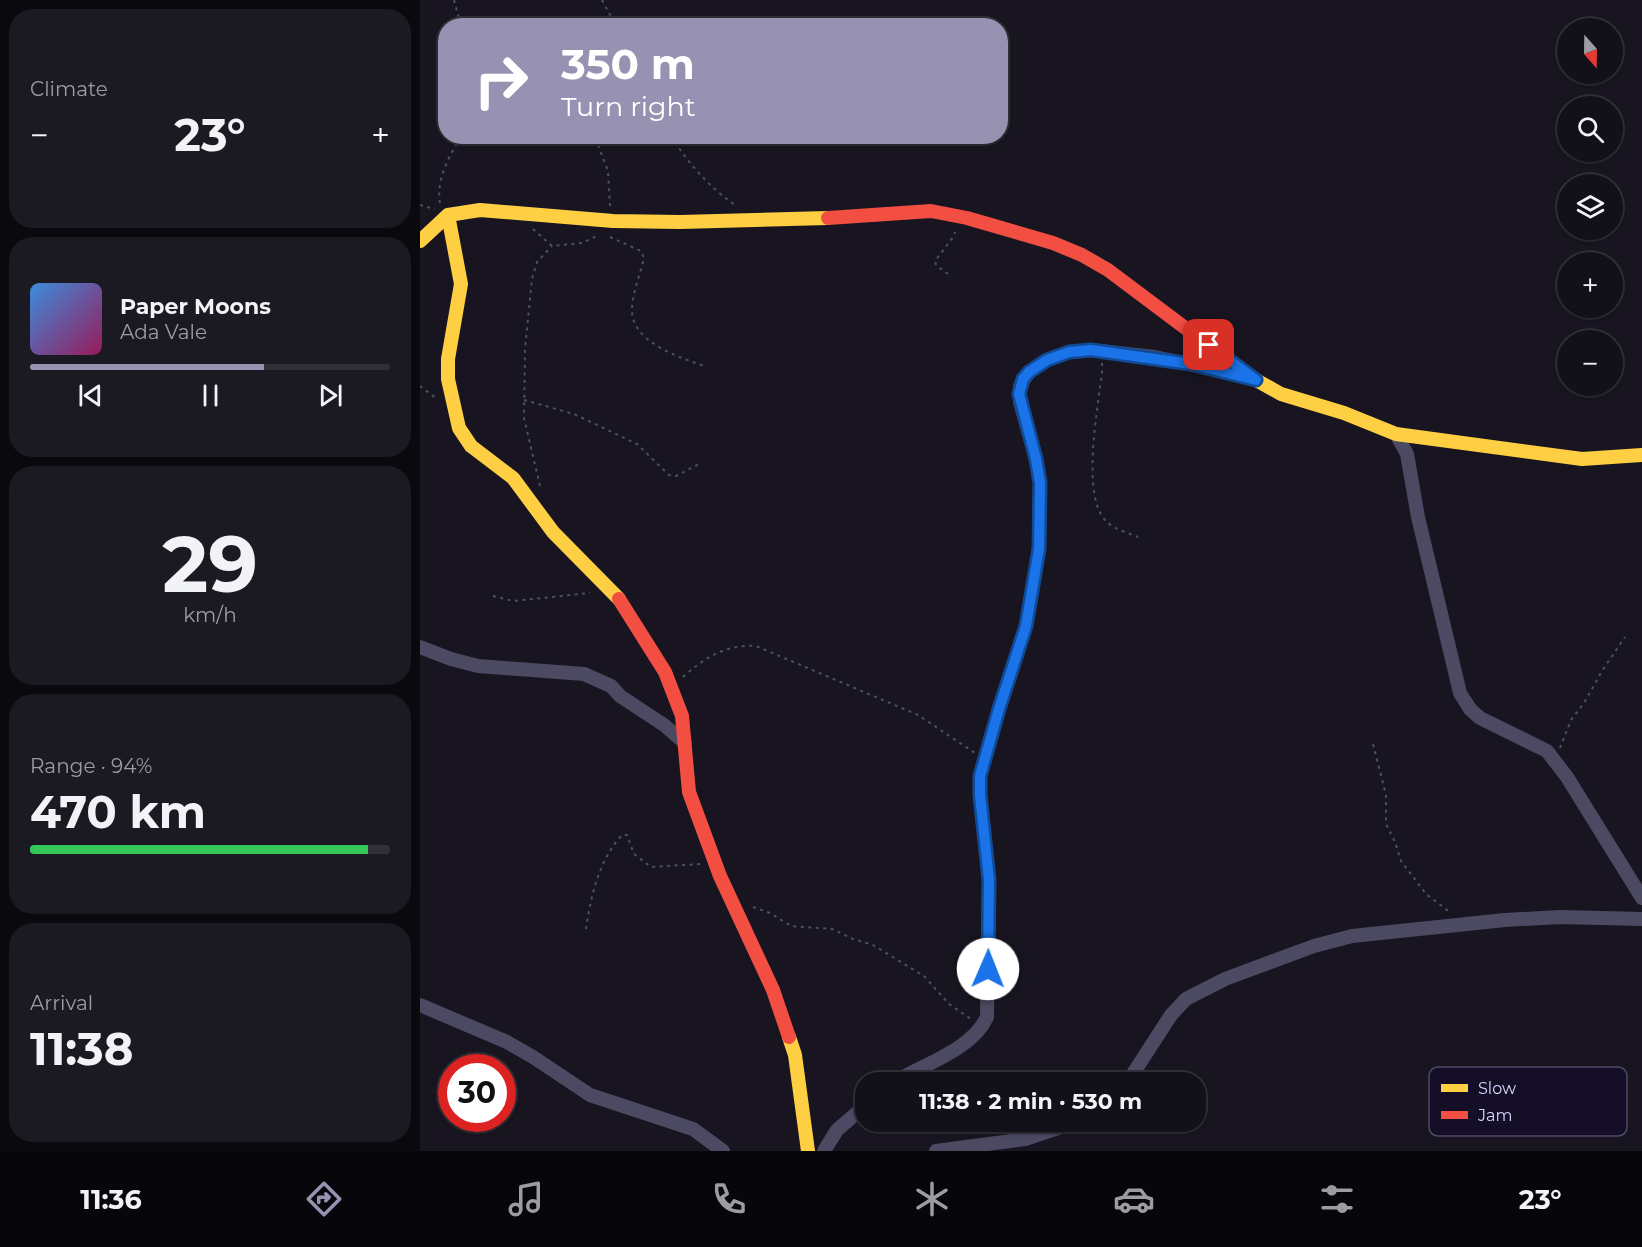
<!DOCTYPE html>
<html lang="en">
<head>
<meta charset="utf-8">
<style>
  body { margin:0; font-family:Montserrat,sans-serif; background:#1b1922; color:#f1f3f6; height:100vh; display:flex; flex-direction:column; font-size:22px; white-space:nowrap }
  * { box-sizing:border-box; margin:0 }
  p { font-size:20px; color:#9c9da2 }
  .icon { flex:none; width:33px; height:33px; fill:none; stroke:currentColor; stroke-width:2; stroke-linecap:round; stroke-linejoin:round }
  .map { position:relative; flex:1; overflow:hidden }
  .panel { display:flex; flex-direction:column; gap:9px; padding:9px; background:#0a090e; width:420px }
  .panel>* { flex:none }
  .guide { position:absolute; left:18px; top:18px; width:570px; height:126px; border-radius:24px; box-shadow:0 2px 4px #0004,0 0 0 2px #313038; background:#9792b1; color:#fff; overflow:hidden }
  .needle { width:39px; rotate:160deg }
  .fabs { position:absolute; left:1137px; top:18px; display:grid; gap:12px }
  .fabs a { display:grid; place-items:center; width:66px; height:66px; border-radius:50%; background:#121019; box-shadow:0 2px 4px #0004,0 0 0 2px #313038; font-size:30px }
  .speed { position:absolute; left:18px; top:1054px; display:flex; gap:12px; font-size:30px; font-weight:700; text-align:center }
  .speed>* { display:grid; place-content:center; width:78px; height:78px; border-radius:50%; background:#121019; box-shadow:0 2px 4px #0004,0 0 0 2px #313038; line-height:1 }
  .speed .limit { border:9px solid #d22; background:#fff; color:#111 }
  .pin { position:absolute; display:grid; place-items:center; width:51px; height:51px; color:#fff; margin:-26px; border-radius:12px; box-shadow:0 3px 9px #0006 }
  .me { position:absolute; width:66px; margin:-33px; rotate:1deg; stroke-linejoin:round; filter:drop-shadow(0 0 4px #0008) }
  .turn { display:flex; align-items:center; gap:21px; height:126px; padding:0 24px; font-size:27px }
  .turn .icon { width:78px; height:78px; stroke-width:2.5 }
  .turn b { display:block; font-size:42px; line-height:51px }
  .big { font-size:45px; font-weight:700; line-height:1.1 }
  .panel .card { flex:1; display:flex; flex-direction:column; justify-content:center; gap:9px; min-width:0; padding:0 21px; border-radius:24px; background:#1b1922 }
  .panel .dial { align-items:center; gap:0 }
  .dial b { font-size:78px; line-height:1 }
  .song { display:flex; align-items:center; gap:18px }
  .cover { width:72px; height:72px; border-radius:9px; background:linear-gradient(135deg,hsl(210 70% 55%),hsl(330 70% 35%)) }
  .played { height:6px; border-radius:3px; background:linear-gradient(90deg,#9792b1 65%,#313038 65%) }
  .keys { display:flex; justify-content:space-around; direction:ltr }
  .heat { display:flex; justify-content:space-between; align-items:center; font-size:33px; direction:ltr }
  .charge { height:9px; border-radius:4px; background:linear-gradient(90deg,#34c759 94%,#313038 0) }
  .trip { position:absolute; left:435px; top:1072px; width:351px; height:60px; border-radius:24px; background:#121019; box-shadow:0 2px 4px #0004,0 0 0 2px #313038; font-weight:700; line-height:60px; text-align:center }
  .menu { display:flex; height:96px; justify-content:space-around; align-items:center; background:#07060a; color:#9c9da2 }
  .menu .icon { width:42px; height:42px }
  .menu .active { color:#9792b1 }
  .menu b { font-size:27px; color:#f1f3f6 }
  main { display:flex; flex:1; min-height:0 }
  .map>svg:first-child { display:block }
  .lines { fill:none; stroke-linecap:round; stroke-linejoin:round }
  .path { stroke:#475362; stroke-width:2; stroke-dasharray:3 4.5; stroke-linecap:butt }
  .street { stroke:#4c4a62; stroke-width:14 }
  .slow { stroke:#ffcf43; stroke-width:14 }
  .jam { stroke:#f24e42; stroke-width:14 }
  .route-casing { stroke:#114b97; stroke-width:15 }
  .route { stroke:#1a73e8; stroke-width:10 }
  .key { fill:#140f27; stroke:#504a68; stroke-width:1.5 }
  .key-label { font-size:16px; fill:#dcd5ff }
</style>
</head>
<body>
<main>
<section class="panel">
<div class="card"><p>Climate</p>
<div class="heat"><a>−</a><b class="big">23°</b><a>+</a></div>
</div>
<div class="card">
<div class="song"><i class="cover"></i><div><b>Paper Moons</b><p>Ada Vale</p></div></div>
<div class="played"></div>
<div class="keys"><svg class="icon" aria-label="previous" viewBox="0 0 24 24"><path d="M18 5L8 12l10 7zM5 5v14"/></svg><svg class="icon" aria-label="pause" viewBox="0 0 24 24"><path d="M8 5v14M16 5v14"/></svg><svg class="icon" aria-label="next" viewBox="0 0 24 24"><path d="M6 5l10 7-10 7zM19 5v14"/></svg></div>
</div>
<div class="card dial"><b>29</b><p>km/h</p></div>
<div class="card"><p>Range · 94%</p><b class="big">470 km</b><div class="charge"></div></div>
<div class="card"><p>Arrival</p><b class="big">11:38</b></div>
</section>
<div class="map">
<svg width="1222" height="1151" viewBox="0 0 1222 1151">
  <rect width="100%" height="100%" fill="#181521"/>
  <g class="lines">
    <path class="path" d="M34 0 41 26
      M182 0 196 26
      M251 136C268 163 289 187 315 205
      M178 145 188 171 190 206
      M20 203C16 180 29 155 42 136
      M0 205 15 209
      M113 229 132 246 162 243 179 235
      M190 237 221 251 224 258C220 275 213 291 212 308 210 342 259 357 284 366
      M528 274 516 265 515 261 534 236 535 232
      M682 363C683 377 679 389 678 403 674 432 665 498 685 520 693 529 708 533 718 537
      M0 386 17 399
      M104 400 154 414 217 444 249 475 256 476 279 464
      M120 486 104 418 105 349 112 279 117 262 132 246
      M73 596 93 601 170 593
      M263 677C284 658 306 644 336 646L498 715 555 753
      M953 744 966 795V824L975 842 981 861 1006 894 1031 913
      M1140 748 1151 720 1164 703 1182 671 1205 637
      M333 907 350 913 371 926 412 929 433 939 453 945 504 976 529 1004 551 1019
      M166 929C171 895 179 860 202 835H207L214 854 231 867 280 864"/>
    <path class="street" d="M976 434 987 454 998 517 1040 693 1050 709 1060 718 1127 751 1147 777 1222 898
      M0 647 31 659 58 666 164 674 191 686 200 696 244 725 265 743
      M0 1005 87 1042 113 1057 170 1095 273 1129 303 1151
      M473 1083C503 1064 552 1050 567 1017L569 880 560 795V776L579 709 606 626 619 550 620 483 616 459 600 402V386L609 372 627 360 649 352 671 350 735 357 827 377
      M707 1083 751 1015 766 999 805 979 894 946 932 936 1085 920 1140 917 1222 919
      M404 1151 417 1130 446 1105
      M516 1151 605 1139 656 1122"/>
    <path class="slow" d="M28 215 41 284 28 359V379L39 428 51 446 93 478 133 532 199 599
      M0 241 28 215 60 210 193 221 260 222 408 218
      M776 336 836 380 861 394 924 413 976 434 1162 459 1222 455
      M369 1037 375 1055 388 1151"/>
    <path class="jam" d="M408 218 511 211 547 218 633 243 662 255 688 270 776 336
      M199 599 245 672 262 716 269 792 300 876 353 990 369 1037"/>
  </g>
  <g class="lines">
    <defs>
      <path id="route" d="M568 969 569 880 560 795V776L579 709 606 626 619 549 620 483 616 459 599 394 603 379 609 372 627 360 649 352 671 350 771 364 836 380 789 345"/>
    </defs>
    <use href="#route" class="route-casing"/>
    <use href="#route" class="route"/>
  </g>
  <rect x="1009" y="1067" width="198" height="69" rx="9" class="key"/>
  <rect x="1021" y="1084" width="27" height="8" fill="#ffcf43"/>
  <rect x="1021" y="1111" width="27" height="8" fill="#f24e42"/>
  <g class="key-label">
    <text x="1058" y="1094">Slow</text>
    <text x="1058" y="1121">Jam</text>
  </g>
</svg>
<div class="fabs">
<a><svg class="needle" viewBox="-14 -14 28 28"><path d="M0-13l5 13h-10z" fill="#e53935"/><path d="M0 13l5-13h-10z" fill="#9c9da2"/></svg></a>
<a><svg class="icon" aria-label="search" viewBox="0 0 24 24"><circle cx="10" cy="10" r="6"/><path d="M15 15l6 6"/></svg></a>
<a><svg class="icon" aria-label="layers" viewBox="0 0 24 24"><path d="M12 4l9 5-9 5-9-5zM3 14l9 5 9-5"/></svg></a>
<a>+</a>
<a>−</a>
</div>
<div class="speed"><div class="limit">30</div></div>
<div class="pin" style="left:789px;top:345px;background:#d93025"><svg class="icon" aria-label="arrive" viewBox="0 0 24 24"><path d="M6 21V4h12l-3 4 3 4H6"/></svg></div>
<svg class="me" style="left:568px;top:969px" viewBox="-20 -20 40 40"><circle r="19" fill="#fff"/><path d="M0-13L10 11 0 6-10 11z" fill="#1a73e8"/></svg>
<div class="trip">11:38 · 2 min · 530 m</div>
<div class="guide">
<div class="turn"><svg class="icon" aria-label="right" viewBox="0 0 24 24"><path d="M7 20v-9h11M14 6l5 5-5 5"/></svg><div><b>350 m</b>Turn right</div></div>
</div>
</div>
</main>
<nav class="menu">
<b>11:36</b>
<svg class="icon active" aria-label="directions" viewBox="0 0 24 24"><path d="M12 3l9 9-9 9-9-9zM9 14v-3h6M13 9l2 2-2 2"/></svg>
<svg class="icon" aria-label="music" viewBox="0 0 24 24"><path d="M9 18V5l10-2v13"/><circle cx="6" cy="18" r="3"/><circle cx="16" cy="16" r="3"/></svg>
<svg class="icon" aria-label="phone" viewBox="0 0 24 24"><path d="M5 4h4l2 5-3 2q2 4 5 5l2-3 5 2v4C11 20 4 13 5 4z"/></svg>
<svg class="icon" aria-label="climate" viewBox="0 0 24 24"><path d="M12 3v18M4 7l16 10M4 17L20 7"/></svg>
<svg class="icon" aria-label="car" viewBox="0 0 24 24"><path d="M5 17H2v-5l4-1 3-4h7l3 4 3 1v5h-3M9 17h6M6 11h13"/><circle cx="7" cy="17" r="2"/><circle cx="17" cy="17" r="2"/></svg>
<svg class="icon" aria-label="filters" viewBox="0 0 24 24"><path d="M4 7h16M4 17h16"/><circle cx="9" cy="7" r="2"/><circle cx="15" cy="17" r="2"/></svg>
<b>23°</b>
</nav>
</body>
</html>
